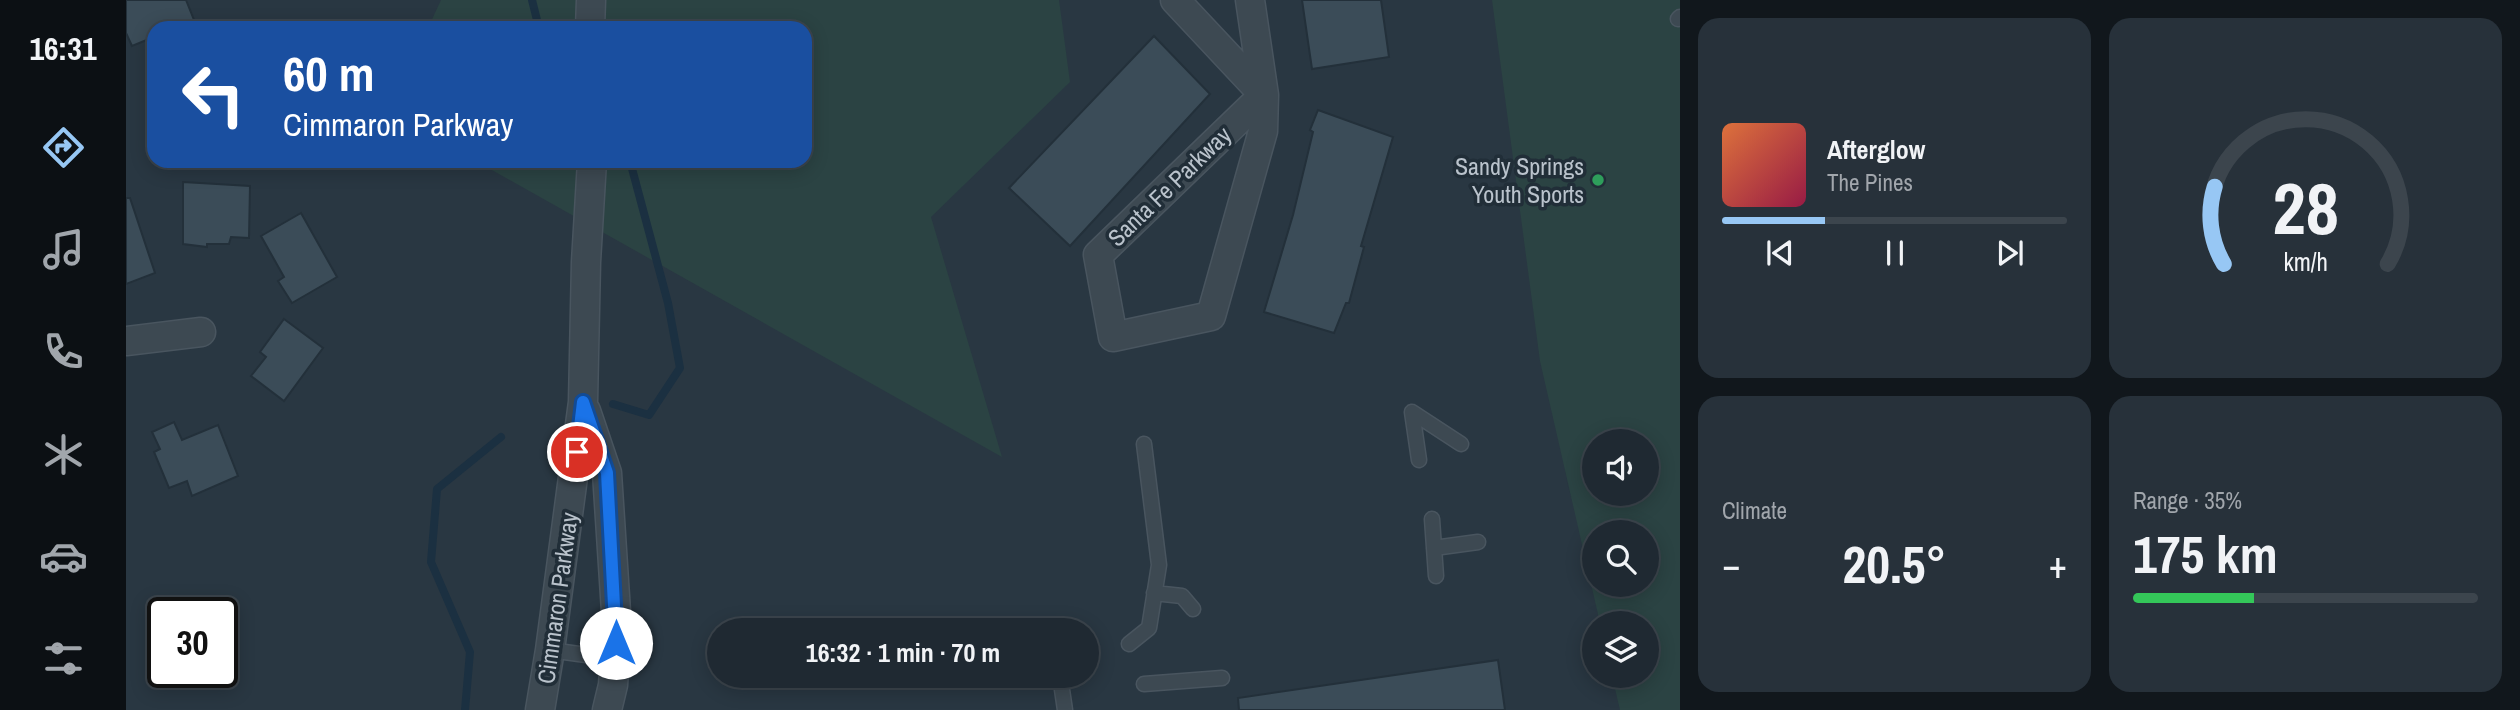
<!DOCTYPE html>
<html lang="en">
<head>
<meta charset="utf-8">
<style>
  body { margin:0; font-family:"Archivo Narrow",sans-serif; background:#27313a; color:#f1f3f6; height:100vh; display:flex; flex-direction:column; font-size:26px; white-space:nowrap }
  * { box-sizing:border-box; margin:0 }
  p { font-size:23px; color:#a1a6ac }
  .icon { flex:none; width:38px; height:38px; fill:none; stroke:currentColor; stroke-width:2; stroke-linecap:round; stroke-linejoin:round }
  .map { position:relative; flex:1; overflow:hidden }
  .drawer { display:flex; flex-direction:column; gap:18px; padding:18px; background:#11171c; width:840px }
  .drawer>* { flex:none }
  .hud { position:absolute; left:21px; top:21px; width:665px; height:147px; border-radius:21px; box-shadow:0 4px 18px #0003,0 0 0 2px #3c454d; background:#1a4fa0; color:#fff; overflow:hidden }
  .controls { position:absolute; left:1456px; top:429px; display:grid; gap:14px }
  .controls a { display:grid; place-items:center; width:77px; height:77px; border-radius:50%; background:#1f2932; box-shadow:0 4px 18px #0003,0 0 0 2px #3c454d; font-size:35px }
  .speed { position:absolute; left:21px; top:597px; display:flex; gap:14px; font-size:35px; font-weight:700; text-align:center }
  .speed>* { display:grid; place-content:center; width:91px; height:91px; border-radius:50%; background:#1f2932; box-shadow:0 4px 18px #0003,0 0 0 2px #3c454d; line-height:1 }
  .speed .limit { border:4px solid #111; border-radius:10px; background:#fff; color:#111 }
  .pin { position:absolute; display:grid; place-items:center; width:60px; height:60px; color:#fff; margin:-30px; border:4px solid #fff; border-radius:50%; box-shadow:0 2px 7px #0007 }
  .me { position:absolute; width:77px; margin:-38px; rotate:0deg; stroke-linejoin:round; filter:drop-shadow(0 0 5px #0008) }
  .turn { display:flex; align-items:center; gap:24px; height:147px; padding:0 21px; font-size:32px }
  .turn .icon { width:91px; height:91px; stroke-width:2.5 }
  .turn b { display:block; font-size:49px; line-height:60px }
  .big { font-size:52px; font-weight:800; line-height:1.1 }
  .drawer .card { flex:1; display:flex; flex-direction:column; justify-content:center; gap:10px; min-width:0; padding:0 24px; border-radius:21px; background:#27313a }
  .drawer .dial { align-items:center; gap:0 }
  .dial svg { height:182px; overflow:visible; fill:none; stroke:#3c454d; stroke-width:7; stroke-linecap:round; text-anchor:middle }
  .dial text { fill:#f1f3f6; stroke:none }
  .song { display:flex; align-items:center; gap:21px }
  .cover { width:84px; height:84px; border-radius:10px; background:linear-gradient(135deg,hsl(20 70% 55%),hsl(340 70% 35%)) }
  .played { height:7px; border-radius:4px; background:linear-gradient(90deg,#97c7f4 30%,#3c454d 30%) }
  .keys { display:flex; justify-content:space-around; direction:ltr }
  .heat { display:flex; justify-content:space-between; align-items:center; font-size:38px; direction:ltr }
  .charge { height:10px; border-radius:5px; background:linear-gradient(90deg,#34c759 35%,#3c454d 0) }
  .drawer .tiles { flex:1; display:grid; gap:18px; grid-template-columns:repeat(2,1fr) }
  .trip { position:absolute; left:581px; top:618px; width:392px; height:70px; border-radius:35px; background:#1f2932; box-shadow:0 4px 18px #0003,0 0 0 2px #3c454d; font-weight:800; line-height:70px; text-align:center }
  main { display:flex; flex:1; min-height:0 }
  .menu { display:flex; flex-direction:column; width:126px; justify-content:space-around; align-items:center; background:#0c1014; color:#a1a6ac }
  .menu .icon { width:49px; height:49px }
  .menu .current { color:#97c7f4 }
  .menu b { font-size:32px; color:#f1f3f6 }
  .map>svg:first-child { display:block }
  .green { fill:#2b4343; fill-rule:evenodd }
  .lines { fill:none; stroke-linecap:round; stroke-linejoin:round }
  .stream { stroke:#1b3041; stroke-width:8 }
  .building { fill:#3b4c58; stroke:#23303a; stroke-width:2 }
  .service-casing { stroke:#49555f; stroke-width:17 }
  .minor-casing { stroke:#49555f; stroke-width:31 }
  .service { stroke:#3d4952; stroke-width:14 }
  .minor { stroke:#3d4952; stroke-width:28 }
  .route-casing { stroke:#114b97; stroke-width:18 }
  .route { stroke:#1a73e8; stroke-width:12 }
  .leisure-dot { fill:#2e9e5b; stroke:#212e38; stroke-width:2.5 }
  .labels { text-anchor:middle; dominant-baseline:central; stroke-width:7; stroke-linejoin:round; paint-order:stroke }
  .poi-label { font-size:24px; fill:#bac3cc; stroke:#212e38; text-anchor:end }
  .street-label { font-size:24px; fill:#bac3cc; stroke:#212e38 }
</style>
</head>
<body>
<main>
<nav class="menu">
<b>16:31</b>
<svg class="icon current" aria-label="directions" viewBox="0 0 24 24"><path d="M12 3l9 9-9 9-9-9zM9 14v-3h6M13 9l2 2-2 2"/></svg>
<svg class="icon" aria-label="music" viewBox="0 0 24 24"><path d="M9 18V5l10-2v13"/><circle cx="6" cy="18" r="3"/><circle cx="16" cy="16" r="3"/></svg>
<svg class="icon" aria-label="phone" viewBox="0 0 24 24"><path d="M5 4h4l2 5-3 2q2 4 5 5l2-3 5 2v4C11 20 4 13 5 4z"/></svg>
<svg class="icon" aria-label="climate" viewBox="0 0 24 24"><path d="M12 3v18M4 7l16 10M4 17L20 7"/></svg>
<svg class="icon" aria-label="car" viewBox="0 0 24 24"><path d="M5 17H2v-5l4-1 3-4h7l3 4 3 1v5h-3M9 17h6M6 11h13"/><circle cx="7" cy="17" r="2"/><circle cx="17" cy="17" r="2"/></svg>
<svg class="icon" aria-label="filters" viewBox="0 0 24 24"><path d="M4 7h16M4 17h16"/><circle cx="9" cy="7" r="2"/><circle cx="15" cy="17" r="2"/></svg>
</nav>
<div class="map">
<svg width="1554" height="710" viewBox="0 0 1554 710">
  <rect width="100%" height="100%" fill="#293742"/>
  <path class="green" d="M315 0H933L944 82 805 217 876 457 350 161H679V28H302Z
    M1366 0H1554V710H1494L1486 676H1521V623H1474L1414 361ZM1468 441H1521V494H1468ZM1468 532H1521V584H1468Z"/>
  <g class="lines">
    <path class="stream" d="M406 0 413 28
      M487 404 523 415 554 368 542 303 504 161
      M339 710 344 652 305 562 311 489 375 437"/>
  </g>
  <path class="building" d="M0 0H60L68 20 49 28H28V37L6 46 0 33Z
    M1176 0H1255L1263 57 1186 69Z
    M1028 36 1084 94 944 246 883 188Z
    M1192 110 1267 137 1235 246 1238 247 1223 303H1220L1208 333 1138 312 1167 215 1187 132 1184 130Z
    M57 182 124 186 123 238 105 237 103 244H81V247L57 244Z
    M0 198H4L29 273 0 284Z
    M175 213 211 277 166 303 152 281 158 277 135 236Z
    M158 319 197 348 158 401 125 376 140 357 134 352Z
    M48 422 56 440 92 425 112 476 66 496 61 481 43 488 28 452 34 449 26 432Z
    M1372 660 1379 710H1113L1112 698Z"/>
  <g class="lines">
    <defs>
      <path id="service" d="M1552 19 1554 17
        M1286 412 1335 444
        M1286 412 1293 460
        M1306 519 1310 576
        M1308 548 1352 542
        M1028 593 1056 596 1067 609
        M1003 644 1023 628 1033 565 1018 444
        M424 650 489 659
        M934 676 939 710
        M1018 684 1096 678"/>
      <path id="minor" d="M1049 0 1138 95 972 255 987 337 1085 316 1137 131 1138 95 1124 0
        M464 28 465 0
        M0 341 75 332
        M460 411 481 473 491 627 487 685 481 710
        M414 710 424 650 457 402 460 262 466 161"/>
    </defs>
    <use href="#service" class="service-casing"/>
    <use href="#minor" class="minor-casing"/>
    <use href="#service" class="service"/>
    <use href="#minor" class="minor"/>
  </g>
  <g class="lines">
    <defs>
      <path id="route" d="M451 452 457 402 481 473 490 643"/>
    </defs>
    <use href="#route" class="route-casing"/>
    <use href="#route" class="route"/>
  </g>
  <circle class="leisure-dot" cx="1472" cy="180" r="7"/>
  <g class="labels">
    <g class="poi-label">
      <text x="1458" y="166">Sandy Springs<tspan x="1458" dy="28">Youth Sports</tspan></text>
    </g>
    <g class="street-label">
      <text transform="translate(1043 186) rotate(-44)">Santa Fe Parkway</text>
      <text transform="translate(431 598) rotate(-82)">Cimmaron Parkway</text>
    </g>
  </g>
</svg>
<div class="controls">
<a><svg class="icon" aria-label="sound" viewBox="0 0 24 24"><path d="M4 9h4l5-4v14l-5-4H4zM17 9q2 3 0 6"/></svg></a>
<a><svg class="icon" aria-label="search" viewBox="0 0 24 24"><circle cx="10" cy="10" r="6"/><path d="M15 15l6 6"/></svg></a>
<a><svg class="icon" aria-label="layers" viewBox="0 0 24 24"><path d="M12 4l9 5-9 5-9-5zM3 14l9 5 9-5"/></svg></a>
</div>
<div class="speed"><div class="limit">30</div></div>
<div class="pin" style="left:451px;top:452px;background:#d93025"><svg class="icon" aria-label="arrive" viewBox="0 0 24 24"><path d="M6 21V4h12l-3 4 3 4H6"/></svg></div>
<svg class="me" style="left:490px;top:643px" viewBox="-20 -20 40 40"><circle r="19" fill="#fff"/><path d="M0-13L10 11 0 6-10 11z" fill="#1a73e8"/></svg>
<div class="trip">16:32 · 1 min · 70 m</div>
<div class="hud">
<div class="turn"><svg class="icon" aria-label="left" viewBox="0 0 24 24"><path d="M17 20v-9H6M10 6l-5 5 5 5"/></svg><div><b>60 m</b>Cimmaron Parkway</div></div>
</div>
</div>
<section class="drawer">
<div class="tiles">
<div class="card">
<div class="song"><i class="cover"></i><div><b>Afterglow</b><p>The Pines</p></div></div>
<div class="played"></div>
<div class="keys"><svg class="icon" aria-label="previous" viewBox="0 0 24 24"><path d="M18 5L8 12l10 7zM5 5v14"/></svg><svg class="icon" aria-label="pause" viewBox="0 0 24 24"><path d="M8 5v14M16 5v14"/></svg><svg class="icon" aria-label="next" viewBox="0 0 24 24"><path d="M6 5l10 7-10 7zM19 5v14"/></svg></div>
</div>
<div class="card dial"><svg viewBox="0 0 100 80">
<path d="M14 69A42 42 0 1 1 86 69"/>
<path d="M14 69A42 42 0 0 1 10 35" stroke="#97c7f4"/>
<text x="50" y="56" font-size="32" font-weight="700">28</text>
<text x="50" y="72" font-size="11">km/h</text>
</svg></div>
<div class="card"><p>Climate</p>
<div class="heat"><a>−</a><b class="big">20.5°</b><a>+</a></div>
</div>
<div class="card"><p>Range · 35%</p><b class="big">175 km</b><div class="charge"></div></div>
</div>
</section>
</main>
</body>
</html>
